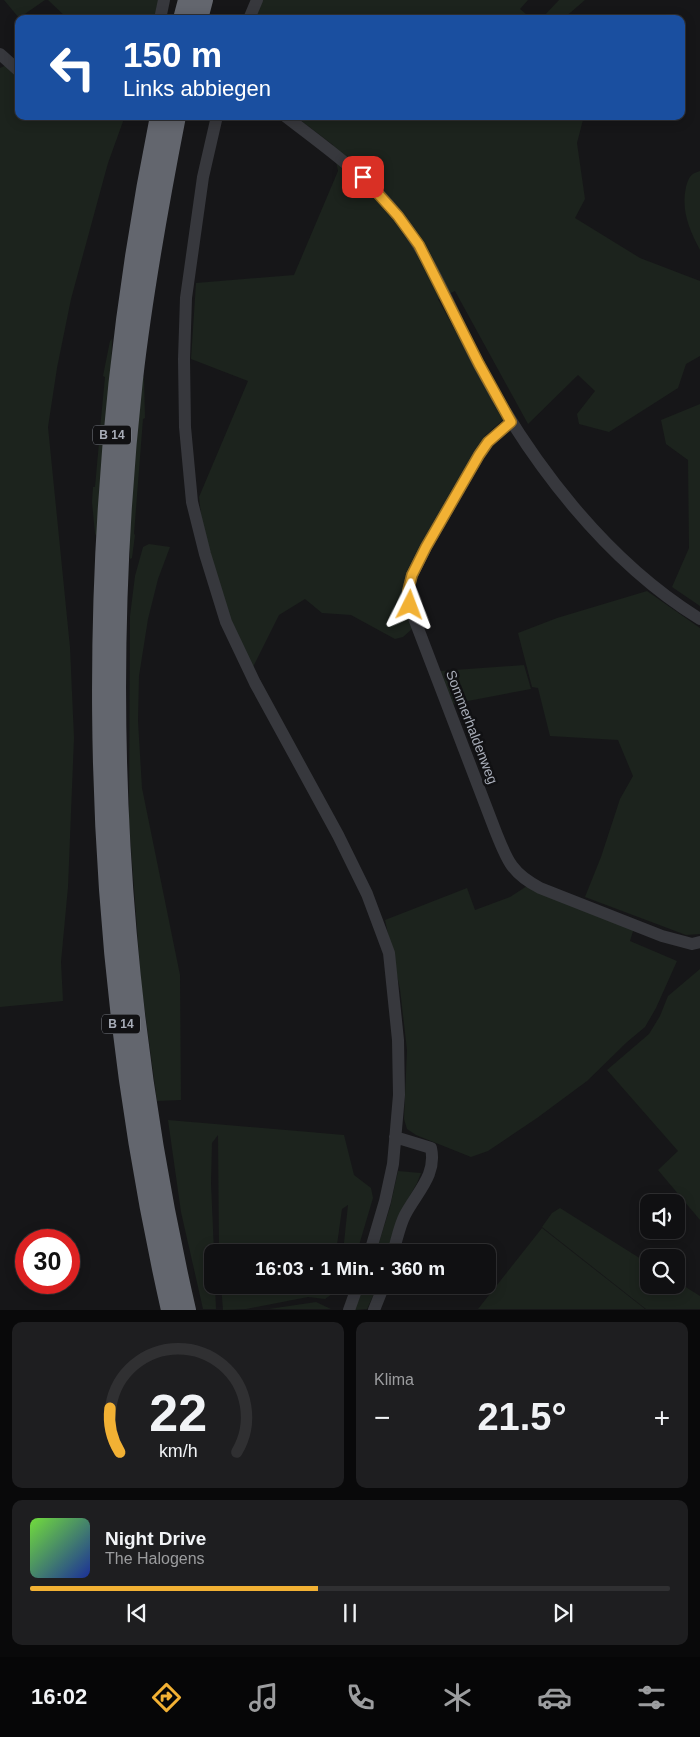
<!DOCTYPE html>
<html lang="de">
<head>
<meta charset="utf-8">
<style>
  body { margin:0; font-family:Helvetica,sans-serif; background:#1e1e20; color:#f1f3f6; height:100vh; display:flex; flex-direction:column; font-size:19px; white-space:nowrap }
  * { box-sizing:border-box; margin:0 }
  p { font-size:16px; color:#9c9d9f }
  .icon { flex:none; width:28px; height:28px; fill:none; stroke:currentColor; stroke-width:2; stroke-linecap:round; stroke-linejoin:round }
  .map { position:relative; height:1310px; overflow:hidden }
  .drawer { display:flex; flex-direction:column; gap:12px; padding:12px; background:#09090a; flex:1 }
  .drawer>* { flex:none }
  .guide { position:absolute; left:15px; top:15px; width:670px; height:105px; border-radius:10px; box-shadow:0 2px 12px #0003,0 0 0 1px #303032; background:#1a4fa0; color:#fff; overflow:hidden }
  .tools { position:absolute; left:640px; top:1194px; display:grid; gap:10px }
  .tools a { display:grid; place-items:center; width:45px; height:45px; border-radius:10px; background:#101012; box-shadow:0 2px 12px #0003,0 0 0 1px #303032; font-size:25px }
  .speed { position:absolute; left:15px; top:1229px; display:flex; gap:10px; font-size:25px; font-weight:700; text-align:center }
  .speed>* { display:grid; place-content:center; width:65px; height:65px; border-radius:50%; background:#101012; box-shadow:0 2px 12px #0003,0 0 0 1px #303032; line-height:1 }
  .speed .limit { border:8px solid #d22; background:#fff; color:#111 }
  .pin { position:absolute; display:grid; place-items:center; width:42px; height:42px; color:#fff; margin:-21px; border-radius:10px; box-shadow:0 2px 8px #0006 }
  .me { position:absolute; width:55px; margin:-28px; rotate:3deg; stroke-linejoin:round; filter:drop-shadow(0 0 4px #0008) }
  .turn { display:flex; align-items:center; gap:18px; height:105px; padding:0 25px; font-size:22px }
  .turn .icon { width:65px; height:65px; stroke-width:2.5 }
  .turn b { display:block; font-size:35px; line-height:42px }
  .big { font-size:38px; font-weight:600; line-height:1.1 }
  .drawer .tile { flex:1; display:flex; flex-direction:column; justify-content:center; gap:8px; min-width:0; padding:0 18px; border-radius:10px; background:#1e1e20 }
  .drawer .dial { align-items:center; gap:0 }
  .dial svg { height:130px; overflow:visible; fill:none; stroke:#303032; stroke-width:7; stroke-linecap:round; text-anchor:middle }
  .dial text { fill:#f1f3f6; stroke:none }
  .song { display:flex; align-items:center; gap:15px }
  .cover { width:60px; height:60px; border-radius:8px; background:linear-gradient(135deg,hsl(100 70% 55%),hsl(230 70% 35%)) }
  .played { height:5px; border-radius:2px; background:linear-gradient(90deg,#f2b134 45%,#303032 45%) }
  .keys { display:flex; justify-content:space-around; direction:ltr }
  .heat { display:flex; justify-content:space-between; align-items:center; font-size:28px; direction:ltr }
  .drawer .tiles { flex:1; display:grid; gap:12px; grid-template-columns:1fr 1fr }
  .tile:last-child { grid-column:span 2 }
  .trip { position:absolute; left:204px; top:1244px; width:292px; height:50px; border-radius:10px; background:#101012; box-shadow:0 2px 12px #0003,0 0 0 1px #303032; font-weight:600; line-height:50px; text-align:center }
  .menu { display:flex; height:80px; justify-content:space-around; align-items:center; background:#060607; color:#9c9d9f }
  .menu .icon { width:35px; height:35px }
  .menu .on { color:#f2b134 }
  .menu b { font-size:22px; color:#f1f3f6 }
  .map>svg:first-child { display:block }
  .green { fill:#1c231d }
  .lines { fill:none; stroke-linecap:round; stroke-linejoin:round }
  .minor { stroke:#37383d; stroke-width:12 }
  .highway { stroke:#63666e; stroke-width:18 }
  .route-casing { stroke:#9d7322; stroke-width:12 }
  .route { stroke:#f2b134; stroke-width:9 }
  .labels { text-anchor:middle; dominant-baseline:central; stroke-width:5; stroke-linejoin:round; paint-order:stroke }
  .shield { fill:#111113; stroke:#7b7e86; stroke-width:1 }
  .shield-label { font-size:12px; font-weight:bold; fill:#a8adb8 }
  .street-label { font-size:14px; fill:#a8adb8; stroke:#111113 }
</style>
</head>
<body>
<div class="map">
<svg width="700" height="1310" viewBox="0 0 700 1310">
  <rect width="100%" height="100%" fill="#161618"/>
  <path class="green" d="M4 0H45L19 18Z
    M48 0H161L157 19H68Z
    M262 0H528L520 9 532 19H256Z
    M559 0H585L563 19H541Z
    M9 64 19 71V116H125L108 163 71 299 57 368 48 427 70 647 74 738 68 887 61 962 63 1001 0 1007V68Z
    M295 116H584L577 143 585 199 575 218 640 258 700 281V356L686 364 678 388 609 432 579 424 577 414 595 391 578 375 528 424 455 291 438 299 504 419 486 435 429 530 407 571 412 629 403 637 395 639 351 615 322 613 305 599 279 615 253 667 228 617 202 523 199 497 248 381 191 359 196 283 294 275 338 171 333 145Z
    M700 171V250C689 229 681 211 686 187 689 177 690 174 700 171Z
    M112 339 111 380 97 536 95 534 92 502 93 487H95L100 431H104L103 430 100 429 105 377 103 376 110 341Z
    M141 375 144 377 145 418 143 419 134 534 135 535 132 558 130 559 129 536Z
    M700 404V606L672 587 689 548 688 460 666 444 661 420Z
    M149 544 170 547 158 579 148 619 139 676 138 721 142 788 180 975 181 1100 157 1101 141 982 129 821 130 616 135 576 143 547Z
    M647 591 700 628V934L686 935 585 897 601 857 620 799 633 776 618 740 550 736 538 688 532 687 518 633 557 618Z
    M524 665 531 689 452 704 440 671Z
    M527 886 634 928 630 941 677 961 656 1008 645 1027 627 1042 587 1081 537 1118 488 1151 471 1157 416 1135 407 1129 404 1119 407 1050 400 989 385 920 467 888 475 910 510 897Z
    M700 969V1220L658 1170 678 1151 607 1070 649 1034 660 1016 668 996Z
    M168 1120 344 1135 354 1175 371 1188 373 1198 357 1252H343L348 1205 342 1209 336 1252H219L218 1135 212 1143 211 1183 214 1252H212V1285H215L216 1309H203L181 1212Z
    M398 1171 421 1173 417 1183 402 1210 389 1252H376L390 1207Z
    M560 1208 649 1264V1285H676V1281L700 1296V1309H646L542 1227 552 1213Z
    M542 1228 645 1309H478Z
    M221 1285H334L332 1294 325 1299 308 1297 246 1309 223 1310Z
    M365 1285H378L367 1309 354 1310Z
    M316 1302 331 1309H269Z"/>
  <g class="lines">
    <path class="minor" d="M160 19 164 0
      M249 19 257 0
      M0 54 19 71
      M217 116 203 177 186 298 184 359 185 427 192 502 205 554 226 622 255 683 338 835 367 894 389 953 398 1040 399 1095 393 1164 385 1201 370 1252
      M285 116C325 147 367 176 398 216 433 261 453 315 479 365 530 462 606 561 700 619
      M511 422 488 442 479 455 426 547 412 575 408 591 409 605 495 830C507 860 511 873 540 888L662 936 692 944 700 942
      M393 1252C397 1240 399 1227 405 1215 417 1192 437 1175 431 1148L395 1137
      M349 1310 358 1285
      M374 1310 384 1285"/>
    <path class="highway" d="M182 19 187 0
      M199 19 204 0
      M159 116C79 510 81 917 170 1310
      M177 116C160 203 144 291 134 379 100 689 117 1005 187 1310"/>
  </g>
  <g class="lines">
    <defs>
      <path id="route" d="M363 177 398 216 419 245 479 364 511 422 488 442 479 455 426 547 412 575 408 591 410 605"/>
    </defs>
    <use href="#route" class="route-casing"/>
    <use href="#route" class="route"/>
  </g>
  <g class="labels">
    <g class="shield">
      <rect x="93" y="425.5" width="38" height="19" rx="4"/>
      <rect x="102" y="1014.5" width="38" height="19" rx="4"/>
    </g>
    <g class="shield-label">
      <text x="112" y="435">B 14</text>
      <text x="121" y="1024">B 14</text>
    </g>
    <g class="street-label">
      <text transform="translate(472 727) rotate(69)">Sommerhaldenweg</text>
    </g>
  </g>
</svg>
<div class="tools">
<a><svg class="icon" aria-label="sound" viewBox="0 0 24 24"><path d="M4 9h4l5-4v14l-5-4H4zM17 9q2 3 0 6"/></svg></a>
<a><svg class="icon" aria-label="search" viewBox="0 0 24 24"><circle cx="10" cy="10" r="6"/><path d="M15 15l6 6"/></svg></a>
</div>
<div class="speed"><div class="limit">30</div></div>
<div class="pin" style="left:363px;top:177px;background:#d93025"><svg class="icon" aria-label="arrive" viewBox="0 0 24 24"><path d="M6 21V4h12l-3 4 3 4H6"/></svg></div>
<svg class="me" style="left:410px;top:605px" viewBox="-20 -20 40 40"><path d="M0-17L14 15 0 8-14 15z" fill="#f2b134" stroke="#fff" stroke-width="4"/></svg>
<div class="trip">16:03 · 1 Min. · 360 m</div>
<div class="guide">
<div class="turn"><svg class="icon" aria-label="left" viewBox="0 0 24 24"><path d="M17 20v-9H6M10 6l-5 5 5 5"/></svg><div><b>150 m</b>Links abbiegen</div></div>
</div>
</div>
<section class="drawer">
<div class="tiles">
<div class="tile dial"><svg viewBox="0 0 100 80">
<path d="M14 69A42 42 0 1 1 86 69"/>
<path d="M14 69A42 42 0 0 1 8 42" stroke="#f2b134"/>
<text x="50" y="56" font-size="32" font-weight="700">22</text>
<text x="50" y="72" font-size="11">km/h</text>
</svg></div>
<div class="tile"><p>Klima</p>
<div class="heat"><a>−</a><b class="big">21.5°</b><a>+</a></div>
</div>
<div class="tile">
<div class="song"><i class="cover"></i><div><b>Night Drive</b><p>The Halogens</p></div></div>
<div class="played"></div>
<div class="keys"><svg class="icon" aria-label="previous" viewBox="0 0 24 24"><path d="M18 5L8 12l10 7zM5 5v14"/></svg><svg class="icon" aria-label="pause" viewBox="0 0 24 24"><path d="M8 5v14M16 5v14"/></svg><svg class="icon" aria-label="next" viewBox="0 0 24 24"><path d="M6 5l10 7-10 7zM19 5v14"/></svg></div>
</div>
</div>
</section>
<nav class="menu">
<b>16:02</b>
<svg class="icon on" aria-label="directions" viewBox="0 0 24 24"><path d="M12 3l9 9-9 9-9-9zM9 14v-3h6M13 9l2 2-2 2"/></svg>
<svg class="icon" aria-label="music" viewBox="0 0 24 24"><path d="M9 18V5l10-2v13"/><circle cx="6" cy="18" r="3"/><circle cx="16" cy="16" r="3"/></svg>
<svg class="icon" aria-label="phone" viewBox="0 0 24 24"><path d="M5 4h4l2 5-3 2q2 4 5 5l2-3 5 2v4C11 20 4 13 5 4z"/></svg>
<svg class="icon" aria-label="climate" viewBox="0 0 24 24"><path d="M12 3v18M4 7l16 10M4 17L20 7"/></svg>
<svg class="icon" aria-label="car" viewBox="0 0 24 24"><path d="M5 17H2v-5l4-1 3-4h7l3 4 3 1v5h-3M9 17h6M6 11h13"/><circle cx="7" cy="17" r="2"/><circle cx="17" cy="17" r="2"/></svg>
<svg class="icon" aria-label="filters" viewBox="0 0 24 24"><path d="M4 7h16M4 17h16"/><circle cx="9" cy="7" r="2"/><circle cx="15" cy="17" r="2"/></svg>
</nav>
</body>
</html>
